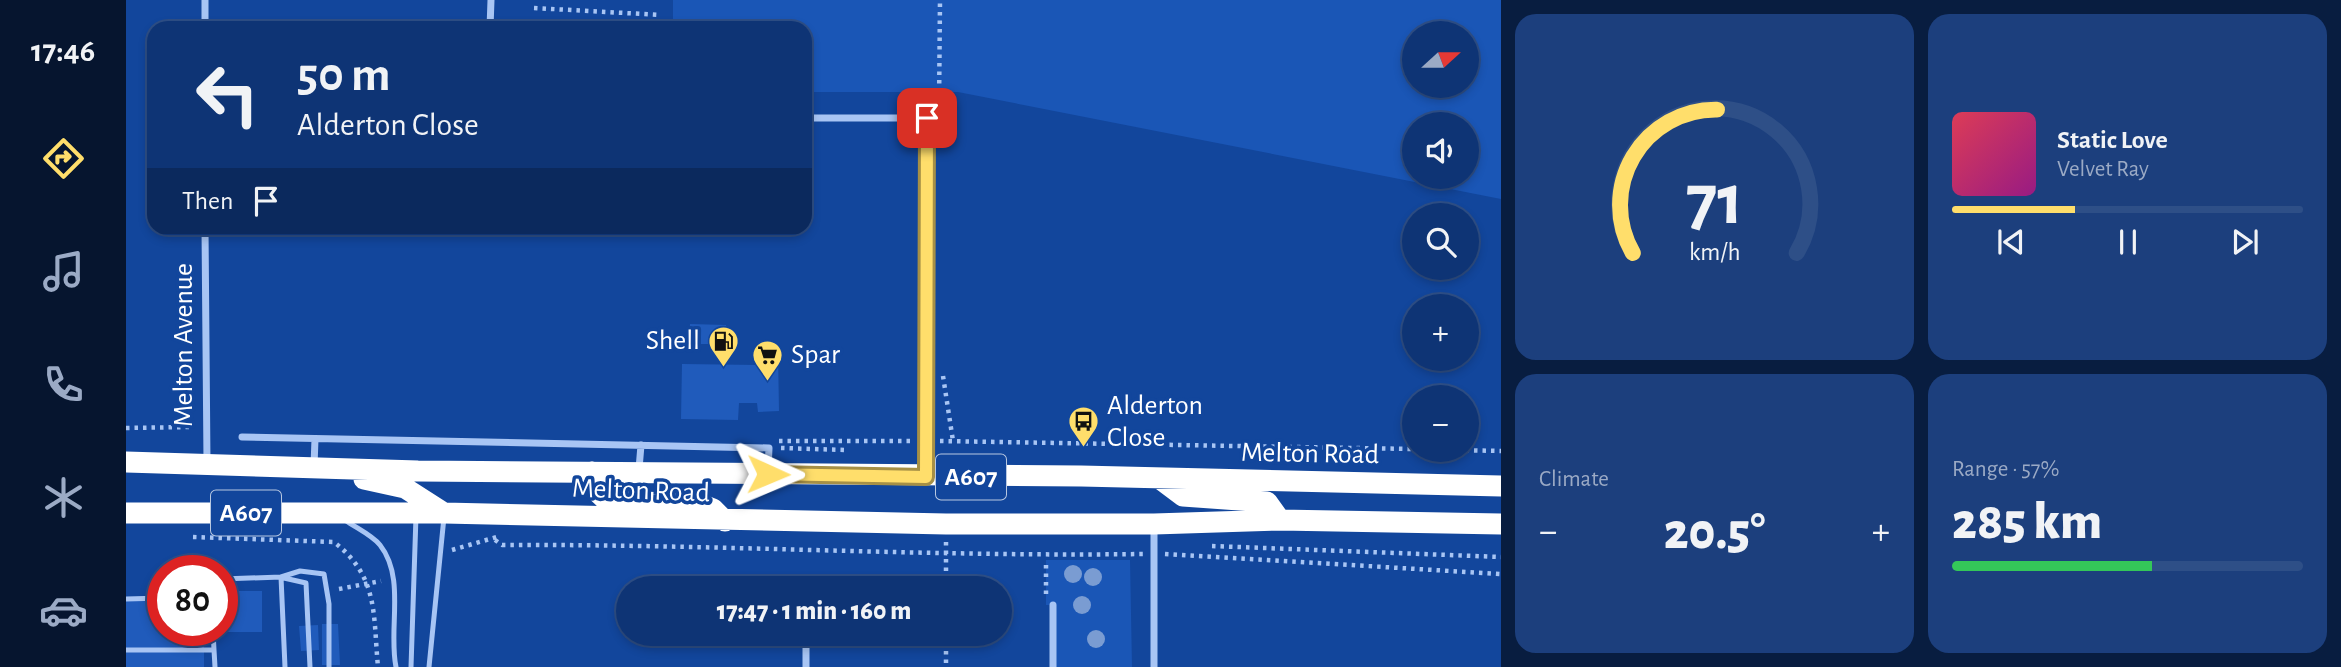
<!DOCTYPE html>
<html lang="en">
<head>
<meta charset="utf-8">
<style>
  body { margin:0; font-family:"Alegreya Sans",sans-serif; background:#1c3f7d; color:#f1f3f6; height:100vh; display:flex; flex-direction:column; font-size:26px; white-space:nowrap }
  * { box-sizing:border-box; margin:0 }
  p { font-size:23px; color:#9baac5 }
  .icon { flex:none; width:38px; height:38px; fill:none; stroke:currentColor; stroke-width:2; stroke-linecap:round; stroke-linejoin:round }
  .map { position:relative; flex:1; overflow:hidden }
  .side { display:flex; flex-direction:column; gap:14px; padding:14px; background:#081d40; width:840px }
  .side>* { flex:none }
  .banner { position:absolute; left:21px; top:21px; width:665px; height:214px; border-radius:21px; box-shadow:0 4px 10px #0003,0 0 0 2px #2e4f87; background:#0e3475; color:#f1f3f6; overflow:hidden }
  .needle { width:46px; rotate:69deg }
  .tools { position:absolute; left:1276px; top:21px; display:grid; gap:14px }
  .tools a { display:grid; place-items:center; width:77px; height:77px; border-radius:50%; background:#0e3475; box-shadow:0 4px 10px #0003,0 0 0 2px #2e4f87; font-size:35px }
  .speed { position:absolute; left:21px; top:555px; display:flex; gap:14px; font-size:35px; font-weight:700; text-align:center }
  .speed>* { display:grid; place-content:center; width:91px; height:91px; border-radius:50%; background:#0e3475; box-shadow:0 4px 10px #0003,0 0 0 2px #2e4f87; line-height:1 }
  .speed .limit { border:10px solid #d22; background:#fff; color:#111 }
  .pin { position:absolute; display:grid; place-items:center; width:60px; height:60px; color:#fff; margin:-30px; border-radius:14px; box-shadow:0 4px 10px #0006 }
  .me { position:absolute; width:77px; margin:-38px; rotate:91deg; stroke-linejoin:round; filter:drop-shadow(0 0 5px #0008) }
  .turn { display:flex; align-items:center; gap:24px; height:147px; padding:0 35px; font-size:32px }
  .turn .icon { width:91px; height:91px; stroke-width:2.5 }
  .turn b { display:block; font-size:49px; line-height:60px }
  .then { display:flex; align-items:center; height:66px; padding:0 35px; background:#0003; gap:14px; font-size:26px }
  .big { font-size:52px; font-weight:800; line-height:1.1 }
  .side .card { flex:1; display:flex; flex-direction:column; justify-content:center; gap:10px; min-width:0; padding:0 24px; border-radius:21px; background:#1c3f7d }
  .side .dial { align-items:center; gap:0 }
  .dial svg { height:182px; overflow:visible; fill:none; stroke:#2e4f87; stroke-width:7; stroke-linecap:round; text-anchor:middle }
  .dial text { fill:#f1f3f6; stroke:none }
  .song { display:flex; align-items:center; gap:21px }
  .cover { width:84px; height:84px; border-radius:10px; background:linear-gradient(135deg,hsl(350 70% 55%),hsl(310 70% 35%)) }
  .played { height:7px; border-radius:4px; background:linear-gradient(90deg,#ffde6b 35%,#2e4f87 35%) }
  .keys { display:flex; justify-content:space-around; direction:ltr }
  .heat { display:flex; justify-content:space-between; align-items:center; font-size:38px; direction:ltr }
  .charge { height:10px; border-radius:5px; background:linear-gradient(90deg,#34c759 57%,#2e4f87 0) }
  .side .tiles { flex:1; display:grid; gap:14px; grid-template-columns:repeat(2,1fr) }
  .trip { position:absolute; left:490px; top:576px; width:396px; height:70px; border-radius:35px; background:#0e3475; box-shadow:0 4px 10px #0003,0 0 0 2px #2e4f87; font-weight:800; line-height:70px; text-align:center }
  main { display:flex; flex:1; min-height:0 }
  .tabs { display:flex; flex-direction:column; width:126px; justify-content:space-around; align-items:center; background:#06152f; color:#9baac5 }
  .tabs .icon { width:49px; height:49px }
  .tabs .current { color:#ffde6b }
  .tabs b { font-size:32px; color:#f1f3f6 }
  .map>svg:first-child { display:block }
  .green { fill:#1a56b6; fill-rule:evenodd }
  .building { fill:#205bbb }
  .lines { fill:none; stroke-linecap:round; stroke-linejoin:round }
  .path { stroke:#a8c5f4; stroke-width:4.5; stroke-dasharray:3.5 5; stroke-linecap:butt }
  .lane { stroke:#a8c5f4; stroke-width:5 }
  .street { stroke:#a8c5f4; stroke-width:7 }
  .highway { stroke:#fff; stroke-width:21 }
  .tree { fill:#7a9cd2 }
  .route-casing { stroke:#a69046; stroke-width:18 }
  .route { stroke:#ffde6b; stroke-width:12 }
  .labels { text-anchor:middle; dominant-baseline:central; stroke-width:7; stroke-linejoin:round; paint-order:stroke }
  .shield { fill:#12469c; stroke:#b8c8e1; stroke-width:2 }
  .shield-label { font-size:26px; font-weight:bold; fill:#fff }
  .poi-label { font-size:28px; fill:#fff; stroke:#12469c; text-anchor:start }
  .street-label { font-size:28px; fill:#fff; stroke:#12469c }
</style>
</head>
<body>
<main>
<nav class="tabs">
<b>17:46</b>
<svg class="icon current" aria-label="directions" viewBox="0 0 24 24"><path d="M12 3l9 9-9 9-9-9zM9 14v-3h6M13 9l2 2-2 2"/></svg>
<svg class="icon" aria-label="music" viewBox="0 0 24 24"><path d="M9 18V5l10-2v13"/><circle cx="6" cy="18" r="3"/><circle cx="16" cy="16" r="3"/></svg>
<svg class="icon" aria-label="phone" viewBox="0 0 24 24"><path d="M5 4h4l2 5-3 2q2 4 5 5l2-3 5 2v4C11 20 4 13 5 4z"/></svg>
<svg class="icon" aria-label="climate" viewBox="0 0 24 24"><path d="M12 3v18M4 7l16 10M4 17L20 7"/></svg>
<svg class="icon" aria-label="car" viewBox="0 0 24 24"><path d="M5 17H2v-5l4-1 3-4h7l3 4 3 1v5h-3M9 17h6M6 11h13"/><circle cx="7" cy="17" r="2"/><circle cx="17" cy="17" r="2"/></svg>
</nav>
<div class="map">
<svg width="1375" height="667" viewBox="0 0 1375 667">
  <rect width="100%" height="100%" fill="#12469c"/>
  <path class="green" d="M547 0H1375V199L832 92H679V28H547ZM1288 33H1340V86H1288ZM1288 124H1340V177H1288Z
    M920 560H1004L1006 667H927V605H920Z"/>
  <path class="building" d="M564 324 600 325V344H563Z
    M630 353H652L653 411 632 412 631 403H613L612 420 555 419 556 364 631 365Z
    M99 591H136V632H99Z
    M0 598H37V630H78V667H0Z
    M196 624H212L214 665H196Z
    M192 625 193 650 175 651 173 626Z"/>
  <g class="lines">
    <path class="path" d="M408 8 535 15
      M813 109 814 0
      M817 376 827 441
      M0 428 67 427
      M653 441H788
      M814 441 1288 449
      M655 448 720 450
      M1331 450 1375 451
      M67 537 208 542C253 577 247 615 252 667
      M369 540 376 545C589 544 803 557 1017 554
      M820 542V588
      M1086 546 1375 557
      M326 550 374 536
      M1039 554 1375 574
      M213 589 255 581
      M920 594V560
      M820 634V667"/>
    <path class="lane" d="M219 520C230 528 246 535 254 545 280 578 262 629 270 667
      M155 577 174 571 198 574 203 604V667
      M158 578 180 583 184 667
      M96 579 155 577 159 667
      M0 599 37 598
      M0 650H88L87 630
      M88 650 89 667
      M285 667 290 516
      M303 667 318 517"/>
    <path class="street" d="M79 28V0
      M364 28 365 0
      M679 118H801L800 473
      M79 228 81 462
      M116 437 643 448 642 470
      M188 466 189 439
      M513 469 515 445
      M1028 525V667
      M680 644V667
      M927 667V605"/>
    <path class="highway" d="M0 462 292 471 955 476 1375 486
      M466 472V487L480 500 577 505 587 509 599 521
      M1033 478 1057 496 1141 502 1154 520
      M238 479 279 488 318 513
      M0 513H318L820 524H1028L1154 520 1375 524"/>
  </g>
  <g class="tree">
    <circle cx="947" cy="574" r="9"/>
    <circle cx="967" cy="577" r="9"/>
    <circle cx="956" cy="605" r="9"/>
    <circle cx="970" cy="639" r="9"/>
  </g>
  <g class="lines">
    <defs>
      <path id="route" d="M642 474 800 477 801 118"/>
    </defs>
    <use href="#route" class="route-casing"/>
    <use href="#route" class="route"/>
  </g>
  <defs>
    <symbol id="fuel-pin" viewBox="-11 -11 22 30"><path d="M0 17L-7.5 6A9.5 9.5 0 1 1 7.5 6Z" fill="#ffde6b" stroke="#12469c"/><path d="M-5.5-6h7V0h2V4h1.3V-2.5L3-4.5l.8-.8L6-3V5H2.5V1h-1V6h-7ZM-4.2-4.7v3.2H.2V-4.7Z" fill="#111"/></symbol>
    <symbol id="supermarket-pin" viewBox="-11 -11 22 30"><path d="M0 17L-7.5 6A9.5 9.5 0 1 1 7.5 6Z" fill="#ffde6b" stroke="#12469c"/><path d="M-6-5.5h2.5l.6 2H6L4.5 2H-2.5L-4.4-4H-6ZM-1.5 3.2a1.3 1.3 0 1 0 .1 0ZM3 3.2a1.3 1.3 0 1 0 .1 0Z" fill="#111"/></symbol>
    <symbol id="bus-pin" viewBox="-11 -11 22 30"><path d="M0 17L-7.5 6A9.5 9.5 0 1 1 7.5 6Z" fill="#ffde6b" stroke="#12469c"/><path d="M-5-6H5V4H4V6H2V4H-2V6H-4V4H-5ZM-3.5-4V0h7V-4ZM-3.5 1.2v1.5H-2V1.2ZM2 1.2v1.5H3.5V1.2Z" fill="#111"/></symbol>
  </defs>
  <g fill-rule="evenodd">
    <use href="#fuel-pin" x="580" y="324" width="35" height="47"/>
    <use href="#supermarket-pin" x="624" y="338" width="35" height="47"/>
    <use href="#bus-pin" x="940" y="404" width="35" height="47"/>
  </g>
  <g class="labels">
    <g class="shield">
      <rect x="810" y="454.5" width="70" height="45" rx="5"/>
      <rect x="85" y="490.5" width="70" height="45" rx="5"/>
    </g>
    <g class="shield-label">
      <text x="845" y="477">A607</text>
      <text x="120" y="513">A607</text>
    </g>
    <g class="poi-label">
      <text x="574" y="341" text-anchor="end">Shell</text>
      <text x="665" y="355">Spar</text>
      <text x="981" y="406">Alderton<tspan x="981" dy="32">Close</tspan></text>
    </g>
    <g class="street-label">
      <text transform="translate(58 345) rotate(-90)">Melton Avenue</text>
      <text transform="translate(1184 454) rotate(1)">Melton Road</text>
      <text transform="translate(515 491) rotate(2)">Melton Road</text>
    </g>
  </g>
</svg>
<div class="tools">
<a><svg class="needle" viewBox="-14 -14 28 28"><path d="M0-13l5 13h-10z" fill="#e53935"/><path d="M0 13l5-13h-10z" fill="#9baac5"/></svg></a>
<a><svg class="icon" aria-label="sound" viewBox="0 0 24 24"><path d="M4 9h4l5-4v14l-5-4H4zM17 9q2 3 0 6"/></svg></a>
<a><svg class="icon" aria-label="search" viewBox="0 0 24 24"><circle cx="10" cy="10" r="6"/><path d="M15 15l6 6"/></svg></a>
<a>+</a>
<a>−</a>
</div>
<div class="speed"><div class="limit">80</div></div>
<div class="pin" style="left:801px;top:118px;background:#d93025"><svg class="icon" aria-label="arrive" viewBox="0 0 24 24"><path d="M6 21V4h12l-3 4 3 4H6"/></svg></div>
<svg class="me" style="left:642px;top:474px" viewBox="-20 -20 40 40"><path d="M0-17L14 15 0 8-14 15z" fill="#ffde6b" stroke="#fff" stroke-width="4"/></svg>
<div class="trip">17:47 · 1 min · 160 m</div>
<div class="banner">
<div class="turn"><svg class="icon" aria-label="left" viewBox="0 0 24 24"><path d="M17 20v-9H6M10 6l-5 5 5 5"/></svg><div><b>50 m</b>Alderton Close</div></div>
<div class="then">Then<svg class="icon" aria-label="arrive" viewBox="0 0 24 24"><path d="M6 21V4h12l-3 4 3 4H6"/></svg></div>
</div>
</div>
<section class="side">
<div class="tiles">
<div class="card dial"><svg viewBox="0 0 100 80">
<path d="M14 69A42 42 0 1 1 86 69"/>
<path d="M14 69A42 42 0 0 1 51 6" stroke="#ffde6b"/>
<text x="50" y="56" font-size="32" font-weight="700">71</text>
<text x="50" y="72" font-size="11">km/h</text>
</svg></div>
<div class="card">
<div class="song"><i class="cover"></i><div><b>Static Love</b><p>Velvet Ray</p></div></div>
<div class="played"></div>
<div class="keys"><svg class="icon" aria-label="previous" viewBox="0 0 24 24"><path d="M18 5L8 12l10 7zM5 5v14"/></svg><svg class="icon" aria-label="pause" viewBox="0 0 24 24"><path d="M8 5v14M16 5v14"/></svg><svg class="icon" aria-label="next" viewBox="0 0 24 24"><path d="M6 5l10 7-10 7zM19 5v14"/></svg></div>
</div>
<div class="card"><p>Climate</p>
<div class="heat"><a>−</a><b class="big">20.5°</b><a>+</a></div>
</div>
<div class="card"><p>Range · 57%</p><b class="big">285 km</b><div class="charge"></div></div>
</div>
</section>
</main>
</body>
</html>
